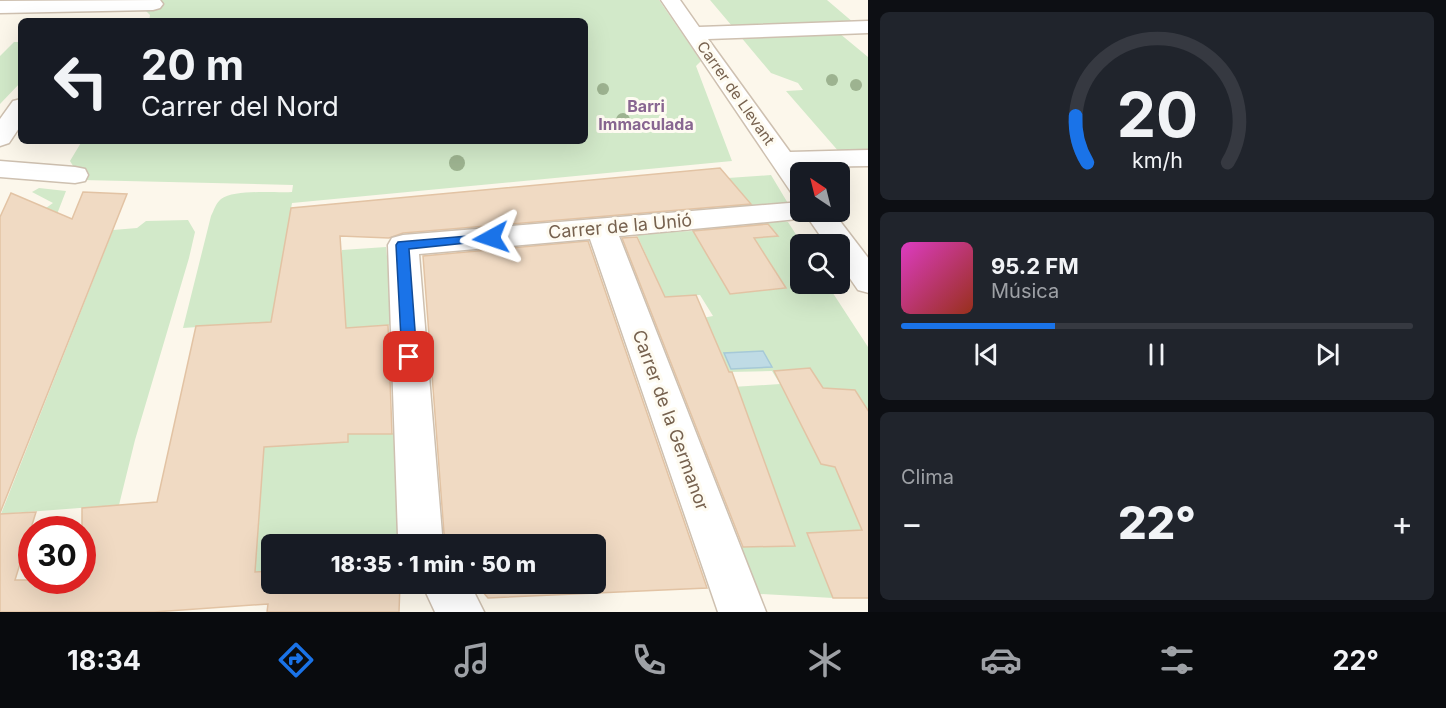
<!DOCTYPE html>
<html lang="es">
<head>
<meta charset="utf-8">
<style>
  body { margin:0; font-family:Inter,sans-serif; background:#20242c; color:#f1f3f6; height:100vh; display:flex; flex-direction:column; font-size:22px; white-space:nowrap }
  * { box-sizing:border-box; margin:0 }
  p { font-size:20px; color:#9ea1a6 }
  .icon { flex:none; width:33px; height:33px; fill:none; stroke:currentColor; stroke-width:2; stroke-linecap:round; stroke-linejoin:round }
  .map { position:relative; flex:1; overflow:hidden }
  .drawer { display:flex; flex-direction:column; gap:12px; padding:12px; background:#0d0f14; width:578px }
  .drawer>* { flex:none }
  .guide { position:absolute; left:18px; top:18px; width:570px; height:126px; border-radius:9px; box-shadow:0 6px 24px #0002; background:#171b24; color:#f1f3f6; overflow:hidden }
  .needle { width:39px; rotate:325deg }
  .fabs { position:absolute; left:790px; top:162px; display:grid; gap:12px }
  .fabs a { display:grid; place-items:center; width:60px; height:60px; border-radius:9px; background:#171b24; box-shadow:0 6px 24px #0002; font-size:30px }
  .speed { position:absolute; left:18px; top:516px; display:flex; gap:12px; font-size:30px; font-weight:700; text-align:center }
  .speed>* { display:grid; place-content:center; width:78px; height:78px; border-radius:50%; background:#171b24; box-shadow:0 6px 24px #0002; line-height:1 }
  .speed .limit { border:9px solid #d22; background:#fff; color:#111 }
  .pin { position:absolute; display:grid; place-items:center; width:51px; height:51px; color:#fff; margin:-26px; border-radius:12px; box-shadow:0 3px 9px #0006 }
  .me { position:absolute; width:66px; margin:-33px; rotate:265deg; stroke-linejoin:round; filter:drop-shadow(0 0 4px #0008) }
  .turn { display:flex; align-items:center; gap:21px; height:126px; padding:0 24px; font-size:27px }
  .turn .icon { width:78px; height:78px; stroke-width:2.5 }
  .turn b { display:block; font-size:42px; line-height:51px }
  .big { font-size:45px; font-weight:800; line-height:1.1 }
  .drawer .card { flex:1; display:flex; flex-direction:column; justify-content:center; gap:9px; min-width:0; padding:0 21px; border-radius:9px; background:#20242c }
  .drawer .dial { align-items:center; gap:0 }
  .dial svg { height:156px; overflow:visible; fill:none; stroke:#363941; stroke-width:7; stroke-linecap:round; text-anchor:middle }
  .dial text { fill:#f1f3f6; stroke:none }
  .song { display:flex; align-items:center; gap:18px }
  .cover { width:72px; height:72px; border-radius:9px; background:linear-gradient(135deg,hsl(310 70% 55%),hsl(10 70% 35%)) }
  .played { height:6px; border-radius:3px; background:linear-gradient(90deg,#1a73e8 30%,#363941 30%) }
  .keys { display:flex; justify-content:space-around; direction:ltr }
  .heat { display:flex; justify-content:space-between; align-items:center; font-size:33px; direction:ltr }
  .trip { position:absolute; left:261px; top:534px; width:345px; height:60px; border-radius:9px; background:#171b24; box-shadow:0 6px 24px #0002; font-weight:800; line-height:60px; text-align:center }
  .dock { display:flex; height:96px; justify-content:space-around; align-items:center; background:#090b0e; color:#9ea1a6 }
  .dock .icon { width:42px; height:42px }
  .dock .active { color:#1a73e8 }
  .dock b { font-size:27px; color:#f1f3f6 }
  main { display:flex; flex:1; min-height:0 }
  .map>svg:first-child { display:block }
  .green { fill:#d2e9c9 }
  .water { fill:#bfdbe5; stroke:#a6c9d7; stroke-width:1.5 }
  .building { fill:#f0dac3; stroke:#e2c3a4; stroke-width:1.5 }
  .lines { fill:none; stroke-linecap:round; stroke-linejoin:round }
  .street-casing { stroke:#cec0b0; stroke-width:3 }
  .street { fill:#fff; fill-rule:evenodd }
  .tree { fill:#9db390 }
  .route { fill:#1a73e8; stroke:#114b97; stroke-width:1.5 }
  .labels { text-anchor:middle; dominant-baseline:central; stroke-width:6; stroke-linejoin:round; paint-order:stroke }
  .far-street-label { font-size:15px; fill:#76614e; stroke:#fefbf1 }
  .far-neighbourhood-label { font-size:16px; font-weight:bold; fill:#886691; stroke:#fefbf1 }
  .street-label { font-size:18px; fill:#76614e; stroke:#fefbf1 }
</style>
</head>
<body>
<main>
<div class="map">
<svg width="869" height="612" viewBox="0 0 869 612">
  <rect width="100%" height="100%" fill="#fcf7eb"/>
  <path class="green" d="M155 0H659L701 61 696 66 732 161 292 203 271 322 183 328 211 216C214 210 216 203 221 199 235 189 274 193 292 192L293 185 82 180 70 161 82 141H585V21H149L150 15 142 7 158 5Z
    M710 0H827L854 23 732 26Z
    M839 33 868 57V153H840L786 91 803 90 798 83 771 73 740 36Z
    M14 42H21V82L0 104V56Z
    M771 175 789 205 733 209 723 198 743 195 728 178Z
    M39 188 66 191 52 227 46 208 53 203 32 192Z
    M188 220 195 232 189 258 135 440 119 505 1 514 113 230 137 228 146 221Z
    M781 221 788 222 802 244 801 284H827L868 347V412L855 391 823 388 810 368 790 370 785 393 821 464 835 467 862 530 808 533 833 598 760 594 751 588 735 547 792 546 793 540 764 461 732 387 780 384 772 371 729 372 719 348 703 349 687 321 713 316 700 295 665 297 636 233 693 231 730 294 786 288 754 238 773 236 770 227H750V225Z
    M386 247 394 325 346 328 341 259 342 250Z
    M396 433 400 544H272L271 571 255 572 264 440 287 446 348 442V434Z"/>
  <path class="water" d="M763 351 772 367 731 369 724 353Z"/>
  <path class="building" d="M720 168 751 204 403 233 389 238 340 236 346 328 388 325 392 434H348V442L264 447 255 572 272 571V584H400L399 612H267L268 604 154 612H0V514L36 512 15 580H82V508L157 502 196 326 271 322 291 208Z
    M83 192 127 194 0 513V217L11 193 72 219Z
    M768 224 778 236 754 238 786 288 730 294 693 231Z
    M637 237 665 297 696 295 729 372H732L795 546 743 547 622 238Z
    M588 241 707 588 488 598 476 584H596V544H448L444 533 423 256Z
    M810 368 823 388 855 390 869 412V598H833L807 533 862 530 835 467 821 464 774 371Z"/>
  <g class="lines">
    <defs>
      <path id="street" d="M160 0 163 4 160 8 153 10 0 13V1Z
        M661 0H680L699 27 869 21V33L708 39 790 152 869 150V166L801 167 805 172H801V194L791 192Z
        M21 99V125L9 143 0 146V119L13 101Z
        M0 161 75 167 85 169 88 175 85 181 75 183 0 177Z
        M801 202V212H833L869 259V293L858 290 840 264V244H826L808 218 619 236 766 612H718L590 239 419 254 442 534 446 544H402L398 536 388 245 392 238 403 235Z
        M422 584H470L484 612H435Z"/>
    </defs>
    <use href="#street" class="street-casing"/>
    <use href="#street" class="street"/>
  </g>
  <g class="tree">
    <circle cx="832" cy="80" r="6"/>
    <circle cx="856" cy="85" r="6"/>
    <circle cx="603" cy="89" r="6"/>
    <circle cx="623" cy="120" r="7"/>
    <circle cx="457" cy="163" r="8"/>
  </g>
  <path class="route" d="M491 234 497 238 495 240 409 249 417 357 415 361H404L402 357 396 245 398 242Z"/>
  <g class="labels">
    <g class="far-street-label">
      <text transform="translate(736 93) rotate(55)">Carrer de Llevant</text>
    </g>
    <g class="far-neighbourhood-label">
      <text x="646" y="106">Barri<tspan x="646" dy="18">Immaculada</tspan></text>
    </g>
    <g class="street-label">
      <text transform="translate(620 226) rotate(-5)">Carrer de la Unió</text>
      <text transform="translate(671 420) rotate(70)">Carrer de la Germanor</text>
    </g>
  </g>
</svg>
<div class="fabs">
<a><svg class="needle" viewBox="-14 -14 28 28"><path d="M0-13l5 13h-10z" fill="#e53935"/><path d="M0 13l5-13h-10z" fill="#9ea1a6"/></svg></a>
<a><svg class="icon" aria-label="search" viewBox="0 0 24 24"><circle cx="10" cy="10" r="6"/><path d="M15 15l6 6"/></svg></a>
</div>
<div class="speed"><div class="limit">30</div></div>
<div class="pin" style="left:409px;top:357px;background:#d93025"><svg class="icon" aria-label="arrive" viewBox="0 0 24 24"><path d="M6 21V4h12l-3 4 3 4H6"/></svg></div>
<svg class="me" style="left:491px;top:238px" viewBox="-20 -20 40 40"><path d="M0-17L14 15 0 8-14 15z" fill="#1a73e8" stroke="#fff" stroke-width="4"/></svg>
<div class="trip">18:35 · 1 min · 50 m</div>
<div class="guide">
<div class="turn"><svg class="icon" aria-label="left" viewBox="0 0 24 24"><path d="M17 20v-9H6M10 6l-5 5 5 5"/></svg><div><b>20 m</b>Carrer del Nord</div></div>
</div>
</div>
<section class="drawer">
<div class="card dial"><svg viewBox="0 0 100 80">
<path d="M14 69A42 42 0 1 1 86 69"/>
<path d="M14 69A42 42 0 0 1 8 45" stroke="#1a73e8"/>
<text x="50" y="56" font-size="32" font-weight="700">20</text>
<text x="50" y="72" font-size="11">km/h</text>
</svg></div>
<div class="card">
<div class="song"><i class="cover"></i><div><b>95.2 FM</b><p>Música</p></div></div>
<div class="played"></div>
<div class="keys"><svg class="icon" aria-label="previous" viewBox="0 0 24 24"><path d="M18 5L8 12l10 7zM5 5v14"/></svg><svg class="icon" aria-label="pause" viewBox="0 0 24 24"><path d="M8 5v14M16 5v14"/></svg><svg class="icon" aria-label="next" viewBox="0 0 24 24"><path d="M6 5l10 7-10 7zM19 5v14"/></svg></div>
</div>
<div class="card"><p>Clima</p>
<div class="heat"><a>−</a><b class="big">22°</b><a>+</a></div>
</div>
</section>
</main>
<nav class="dock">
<b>18:34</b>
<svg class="icon active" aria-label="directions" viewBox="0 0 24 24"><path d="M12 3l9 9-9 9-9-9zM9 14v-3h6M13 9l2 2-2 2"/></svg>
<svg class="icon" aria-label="music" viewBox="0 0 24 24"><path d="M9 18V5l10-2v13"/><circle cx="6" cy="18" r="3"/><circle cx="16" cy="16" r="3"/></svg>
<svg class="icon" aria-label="phone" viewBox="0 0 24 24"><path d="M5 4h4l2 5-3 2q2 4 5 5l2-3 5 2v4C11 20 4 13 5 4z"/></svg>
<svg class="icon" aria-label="climate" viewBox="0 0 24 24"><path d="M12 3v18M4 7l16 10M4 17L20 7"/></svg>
<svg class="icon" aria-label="car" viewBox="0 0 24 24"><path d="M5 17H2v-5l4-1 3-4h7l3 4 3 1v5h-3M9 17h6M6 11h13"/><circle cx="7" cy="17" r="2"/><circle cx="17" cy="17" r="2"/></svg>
<svg class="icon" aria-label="filters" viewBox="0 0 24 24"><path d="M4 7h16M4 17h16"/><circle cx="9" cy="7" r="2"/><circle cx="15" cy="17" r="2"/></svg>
<b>22°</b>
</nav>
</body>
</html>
